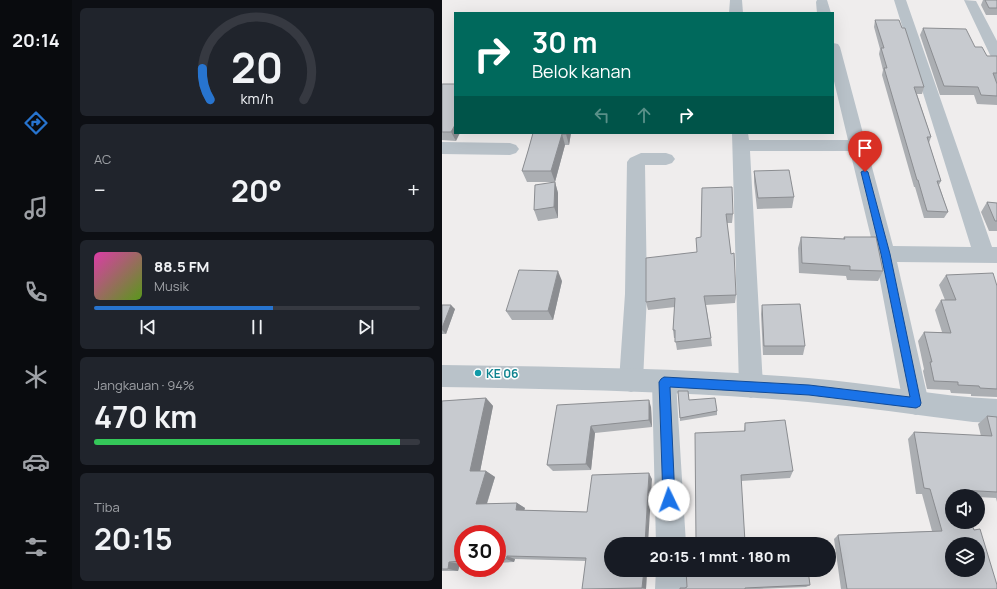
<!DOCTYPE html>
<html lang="id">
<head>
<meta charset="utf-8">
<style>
  body { margin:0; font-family:Manrope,sans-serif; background:#20242c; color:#f1f3f6; height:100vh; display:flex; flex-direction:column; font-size:15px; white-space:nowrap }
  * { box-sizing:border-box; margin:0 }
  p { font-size:13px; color:#9ea1a6 }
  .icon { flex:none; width:22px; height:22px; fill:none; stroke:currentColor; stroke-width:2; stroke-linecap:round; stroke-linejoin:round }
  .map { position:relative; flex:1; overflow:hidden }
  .panel { display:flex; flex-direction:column; gap:8px; padding:8px; background:#0d0f14; width:370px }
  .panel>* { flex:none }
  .guide { position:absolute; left:12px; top:12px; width:380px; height:122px; border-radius:0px; box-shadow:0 4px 16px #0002; background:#00695c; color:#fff; overflow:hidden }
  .fabs { position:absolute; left:503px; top:489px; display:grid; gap:8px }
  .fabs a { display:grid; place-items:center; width:40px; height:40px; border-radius:50%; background:#171b24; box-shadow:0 4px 16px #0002; font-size:20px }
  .speed { position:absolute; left:12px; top:525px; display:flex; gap:8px; font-size:20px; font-weight:700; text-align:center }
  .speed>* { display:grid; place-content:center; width:52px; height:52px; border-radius:50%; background:#171b24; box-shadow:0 4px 16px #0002; line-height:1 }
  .speed .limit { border:6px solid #d22; background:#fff; color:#111 }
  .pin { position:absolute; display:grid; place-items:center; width:34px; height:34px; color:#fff; margin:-41px -17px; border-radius:50% 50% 50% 0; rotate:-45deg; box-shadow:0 0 4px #0007 }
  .pin .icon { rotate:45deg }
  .me { position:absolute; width:44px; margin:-22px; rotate:357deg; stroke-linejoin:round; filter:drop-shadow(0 0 3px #0008) }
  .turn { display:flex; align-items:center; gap:14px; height:84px; padding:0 12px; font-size:18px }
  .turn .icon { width:52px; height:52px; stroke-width:2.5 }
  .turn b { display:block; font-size:28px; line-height:34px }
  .lanes { display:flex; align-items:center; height:38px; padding:0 12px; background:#0003; justify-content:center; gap:20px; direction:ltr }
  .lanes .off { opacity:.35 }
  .big { font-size:30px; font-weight:700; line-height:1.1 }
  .panel .widget { flex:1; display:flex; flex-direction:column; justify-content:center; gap:6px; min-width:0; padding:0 14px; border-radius:6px; background:#20242c }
  .panel .dial { align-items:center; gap:0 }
  .dial svg { height:104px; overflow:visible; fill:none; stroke:#363941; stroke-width:7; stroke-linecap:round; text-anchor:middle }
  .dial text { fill:#f1f3f6; stroke:none }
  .song { display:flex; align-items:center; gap:12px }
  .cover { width:48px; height:48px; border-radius:6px; background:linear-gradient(135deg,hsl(320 70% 55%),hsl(90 70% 35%)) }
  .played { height:4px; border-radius:2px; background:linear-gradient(90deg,#2774cf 55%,#363941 55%) }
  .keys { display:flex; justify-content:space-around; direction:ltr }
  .heat { display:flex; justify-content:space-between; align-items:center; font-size:22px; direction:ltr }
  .charge { height:6px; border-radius:3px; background:linear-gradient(90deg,#34c759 94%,#363941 0) }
  .trip { position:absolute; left:162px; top:537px; width:232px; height:40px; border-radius:20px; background:#171b24; box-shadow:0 4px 16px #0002; font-weight:700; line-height:40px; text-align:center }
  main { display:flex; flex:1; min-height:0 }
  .menu { display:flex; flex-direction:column; width:72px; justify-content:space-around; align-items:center; background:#090b0e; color:#9ea1a6 }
  .menu .icon { width:28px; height:28px }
  .menu .selected { color:#2774cf }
  .menu b { font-size:18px; color:#f1f3f6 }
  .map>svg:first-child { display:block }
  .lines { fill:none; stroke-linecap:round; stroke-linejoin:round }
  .minor { fill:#b9c2c9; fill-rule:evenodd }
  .tertiary { fill:#b9c2c9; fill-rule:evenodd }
  .wall { fill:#abaeb2 }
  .shaded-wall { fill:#8b8d91 }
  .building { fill:#c7cacf; stroke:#8b8d91; fill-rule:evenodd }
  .route { fill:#1a73e8; stroke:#114b97 }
  .culture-dot { fill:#0f9aa8; stroke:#fff; stroke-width:1.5 }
  .labels { text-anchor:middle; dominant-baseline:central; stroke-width:3; stroke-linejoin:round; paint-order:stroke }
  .culture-label { font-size:12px; font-weight:bold; fill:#0d838f; stroke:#fff; text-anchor:start }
</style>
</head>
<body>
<main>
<nav class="menu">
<b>20:14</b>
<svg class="icon selected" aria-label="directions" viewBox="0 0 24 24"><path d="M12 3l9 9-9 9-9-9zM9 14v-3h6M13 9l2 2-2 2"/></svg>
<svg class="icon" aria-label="music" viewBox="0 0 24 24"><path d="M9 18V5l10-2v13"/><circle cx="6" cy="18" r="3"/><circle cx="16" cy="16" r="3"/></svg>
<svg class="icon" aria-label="phone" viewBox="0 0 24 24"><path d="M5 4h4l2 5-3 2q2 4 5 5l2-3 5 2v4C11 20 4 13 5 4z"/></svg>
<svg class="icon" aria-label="climate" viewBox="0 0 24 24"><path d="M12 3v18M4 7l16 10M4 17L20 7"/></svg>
<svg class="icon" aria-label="car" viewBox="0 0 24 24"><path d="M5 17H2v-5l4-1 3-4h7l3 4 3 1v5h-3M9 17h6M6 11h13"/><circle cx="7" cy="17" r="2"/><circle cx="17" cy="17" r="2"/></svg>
<svg class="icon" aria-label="filters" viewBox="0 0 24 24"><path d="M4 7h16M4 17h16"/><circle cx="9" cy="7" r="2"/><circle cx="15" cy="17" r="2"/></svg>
</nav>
<section class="panel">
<div class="widget dial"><svg viewBox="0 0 100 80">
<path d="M14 69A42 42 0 1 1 86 69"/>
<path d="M14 69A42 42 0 0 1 8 45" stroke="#2774cf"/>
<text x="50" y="56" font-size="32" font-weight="700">20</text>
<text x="50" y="72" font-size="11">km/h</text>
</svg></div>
<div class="widget"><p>AC</p>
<div class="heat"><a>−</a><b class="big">20°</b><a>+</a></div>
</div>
<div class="widget">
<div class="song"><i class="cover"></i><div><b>88.5 FM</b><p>Musik</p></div></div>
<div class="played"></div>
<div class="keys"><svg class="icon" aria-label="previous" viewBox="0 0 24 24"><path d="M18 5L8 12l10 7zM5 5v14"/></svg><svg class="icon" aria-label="pause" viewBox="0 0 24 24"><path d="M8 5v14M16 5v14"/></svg><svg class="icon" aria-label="next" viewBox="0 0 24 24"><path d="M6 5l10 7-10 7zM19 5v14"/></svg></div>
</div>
<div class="widget"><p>Jangkauan · 94%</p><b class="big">470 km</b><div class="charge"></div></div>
<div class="widget"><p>Tiba</p><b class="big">20:15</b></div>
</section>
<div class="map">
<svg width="555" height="589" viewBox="0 0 555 589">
  <rect width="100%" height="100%" fill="#efeded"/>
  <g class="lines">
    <path class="minor" d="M288 0H300L301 13H287Z
      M375 0H385L389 13H375L374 2Z
      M452 0H464L550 247H555V263L455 262 487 403 483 412 474 415 465 412 461 403 433 254 408 151H308L321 386 318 394 309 398 300 394 297 386 290 133H306L307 140H406L391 77V43L396 44 398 47 451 246 529 247Z
      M522 0 534 1 555 41V59L550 58 548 55Z
      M0 142 68 143 74 145 77 149 74 153 68 155 0 154Z
      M199 153H224L230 155 233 159 230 163 224 165H203L205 294 201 381 198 389 189 392 180 389 177 381 183 294 185 162 188 158Z
      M222 371 231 374 234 382 244 544H214L210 382 213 374Z
      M214 570H244L245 589H213Z"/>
    <path class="tertiary" d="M0 365C122 367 244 368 366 378 429 383 492 396 555 399V423L531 422C476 415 421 407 366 402 244 391 122 389 0 387Z"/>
  </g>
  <path class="wall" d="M541 0H555V15H544L539 5Z
    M433 20 482 87 480 94H475L489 137 487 143 499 181 497 185 506 212 502 218H482L473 187H472L440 75 441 70 437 54 438 49 432 27Z
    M481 28 533 47 545 56H555V82H554L555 84V105L535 104 532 95H498L478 35Z
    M0 84 14 141 0 140Z
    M91 133H129L127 145H123L113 182H85L80 171 86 151Z
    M312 171 352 197 350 208 315 209 312 182Z
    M113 182 116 193V218L96 221 92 210Z
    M260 188 291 214 290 223H285L294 295 293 303 264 305 269 338 270 346 235 350 233 338H232L231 330 233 307 206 310 204 302 255 252 259 237Z
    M545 202 555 203V231H547L539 212Z
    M359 237 401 239 402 237 441 271 436 281 405 280 404 276 357 273 356 248Z
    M504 275 555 286V397L529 396V394L509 393 508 390 485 389 481 371 482 369 476 341 482 332H500L493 310 499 300H503L497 285Z
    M120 281 111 320H70L64 311Z
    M0 305 13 309 4 334H0Z
    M320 305 363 346 361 355H321L319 314Z
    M44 398 51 406 38 471H44L53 477 45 504 75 503 83 508 82 510 145 512 210 479 169 570H205L204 589H140L144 561 73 559 72 562 55 563V534H21V564H18L16 571H0V401Z
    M247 400 275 411V415L238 421V418Z
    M115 405 209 407 210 427 153 433 149 470 111 471 105 465Z
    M545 416 555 417V502L554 498 536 497V496H510L532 530 555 589H399L392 539 396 535 490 531 480 494H474L466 439 472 432 539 436 536 424Z
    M303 423 351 471 348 478 299 481 303 542 254 541 302 431Z
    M368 585 364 587 317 589H238L243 588 245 587Z"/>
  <path class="shaded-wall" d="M13 125V133H18L14 141 9 132Z
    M124 133H129L127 145 124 134Z
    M120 134 123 145 113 182 109 171Z
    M113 182 116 193V218L112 207Z
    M116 271 120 281 111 320 106 311Z
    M9 305 13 309 4 334 0 330V328Z
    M44 398 51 406 37 477 28 471Z
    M207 400 209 407 210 427 207 420Z
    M149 426 153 433 149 470 144 464Z
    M44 471 53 477 43 509 34 504Z
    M207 473 210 479 206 544H203Z
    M75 503 83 508 81 515 74 510Z
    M65 556 73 559 72 562 64 559Z
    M7 562 18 564 16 571 6 569Z
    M202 570H205L204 589 200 588Z"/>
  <path class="building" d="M543 0H555V8H547Z
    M433 20H457L460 28H463L482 87H472L489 137H485L499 181H495L506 212 485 211 476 180H475L442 68H445L439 48H442Z
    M481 28 524 29 533 47H540L545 56H555V73H551L555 84V96L539 95 536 87 502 86Z
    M0 84H13V125L9 132H0Z
    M91 133H124V134H120L109 171H80L86 151Z
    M347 170 352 197 316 198 312 171Z
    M113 182 112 207 92 210 93 185Z
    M290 187 291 214H284L289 254 292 253 294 295 262 296 269 338 233 342V330H231L233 298 204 302V258L255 252 254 238 259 237 260 188Z
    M545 202 555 203V221H553Z
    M359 237 403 239 402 237H434L441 271 408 270V266L360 263Z
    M77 270 116 271 106 311H64Z
    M551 273 555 286V389L538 388 537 386 516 385V382L492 381 488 362H490L482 332 509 333 499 300H514L504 275Z
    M358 304 363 346H322L320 305Z
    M0 305H9L0 328Z
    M236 391H246L247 400 273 398 275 411 238 418Z
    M44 398 28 471H44L34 504 75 503 74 510 145 512 150 475 207 473 203 544H169V570H202L200 588 140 589 144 558 65 556 64 559 55 560V534H21V561L7 562 6 569H0V401Z
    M207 400V420L149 426 144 464 105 465 115 405Z
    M545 416 555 417V492L518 490 520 496H510V522H529L532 530 538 529 555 585V589H405L396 535 500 531 488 489 482 488 472 432 550 436ZM510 544H536V570H510Z
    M343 420 351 471 299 475 303 542 363 539V544H238V542L254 541 253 433 303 431V423Z
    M244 570H366L368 585 303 588V589H238V588H243L245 587Z"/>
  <path class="route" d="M423 170 426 172 448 254 479 403 478 406 474 408 367 395 228 387 233 500 231 504 227 505 222 504 221 500 217 382 219 379 222 377 367 385 468 397 439 254 419 172Z"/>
  <circle class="culture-dot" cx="36" cy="373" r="4"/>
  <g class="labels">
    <g class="culture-label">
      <text x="44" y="373">KE 06</text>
    </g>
  </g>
</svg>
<div class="fabs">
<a><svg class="icon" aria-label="sound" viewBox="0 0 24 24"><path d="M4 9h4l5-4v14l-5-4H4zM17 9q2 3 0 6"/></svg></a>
<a><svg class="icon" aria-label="layers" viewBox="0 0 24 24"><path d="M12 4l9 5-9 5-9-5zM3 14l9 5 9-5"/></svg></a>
</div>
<div class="speed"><div class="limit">30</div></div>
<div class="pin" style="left:423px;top:172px;background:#d93025"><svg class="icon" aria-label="arrive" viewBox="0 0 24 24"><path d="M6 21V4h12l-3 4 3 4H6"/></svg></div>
<svg class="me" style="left:227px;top:500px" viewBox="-20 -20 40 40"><circle r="19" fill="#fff"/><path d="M0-13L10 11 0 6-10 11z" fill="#1a73e8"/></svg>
<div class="trip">20:15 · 1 mnt · 180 m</div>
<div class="guide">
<div class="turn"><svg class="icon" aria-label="right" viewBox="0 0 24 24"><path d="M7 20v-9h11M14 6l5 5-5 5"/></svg><div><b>30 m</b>Belok kanan</div></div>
<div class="lanes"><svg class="icon off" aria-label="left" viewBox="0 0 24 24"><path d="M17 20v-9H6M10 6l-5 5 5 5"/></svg><svg class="icon off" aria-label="ahead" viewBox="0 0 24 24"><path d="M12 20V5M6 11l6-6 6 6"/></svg><svg class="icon" aria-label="right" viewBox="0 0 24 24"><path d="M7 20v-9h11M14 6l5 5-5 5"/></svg></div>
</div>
</div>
</main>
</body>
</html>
